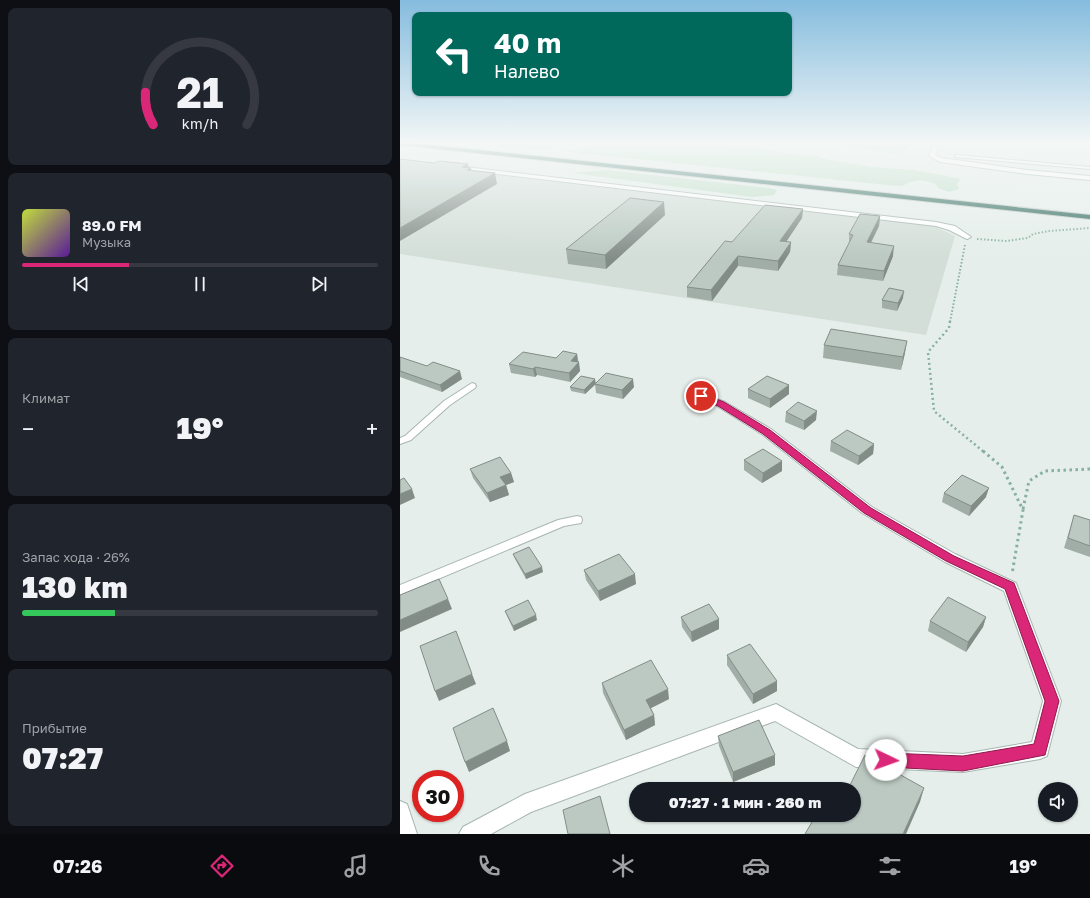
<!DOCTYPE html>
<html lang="ru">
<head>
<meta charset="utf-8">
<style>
  body { margin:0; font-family:"Golos Text",sans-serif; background:#20242c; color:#f1f3f6; height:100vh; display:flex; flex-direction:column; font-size:15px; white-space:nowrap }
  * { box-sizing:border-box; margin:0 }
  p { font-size:13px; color:#9ea1a6 }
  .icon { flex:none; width:22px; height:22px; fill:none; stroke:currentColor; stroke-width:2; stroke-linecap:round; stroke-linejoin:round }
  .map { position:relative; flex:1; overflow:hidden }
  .drawer { display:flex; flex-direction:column; gap:8px; padding:8px; background:#0d0f14; width:400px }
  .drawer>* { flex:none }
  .hud { position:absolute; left:12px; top:12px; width:380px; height:84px; border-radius:8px; box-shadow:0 1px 3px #0004; background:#00695c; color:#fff; overflow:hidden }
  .controls { position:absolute; left:638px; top:782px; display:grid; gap:8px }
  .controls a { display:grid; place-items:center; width:40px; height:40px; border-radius:50%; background:#171b24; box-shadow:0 1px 3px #0004; font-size:20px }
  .speed { position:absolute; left:12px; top:770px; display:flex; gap:8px; font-size:20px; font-weight:700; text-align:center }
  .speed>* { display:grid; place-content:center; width:52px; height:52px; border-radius:50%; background:#171b24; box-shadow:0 1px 3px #0004; line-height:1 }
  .speed .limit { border:6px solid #d22; background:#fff; color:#111 }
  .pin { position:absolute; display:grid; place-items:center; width:34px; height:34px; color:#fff; margin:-17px; border:2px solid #fff; border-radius:50%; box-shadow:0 1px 4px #0007 }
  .me { position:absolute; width:44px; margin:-22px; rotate:93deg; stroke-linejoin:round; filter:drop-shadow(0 0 3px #0008) }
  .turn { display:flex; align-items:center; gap:14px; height:84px; padding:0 16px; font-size:18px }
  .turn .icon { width:52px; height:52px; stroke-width:2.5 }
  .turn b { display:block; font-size:28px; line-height:34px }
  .big { font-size:30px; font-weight:800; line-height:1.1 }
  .drawer .widget { flex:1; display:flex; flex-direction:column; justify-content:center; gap:6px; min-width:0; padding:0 14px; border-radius:8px; background:#20242c }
  .drawer .dial { align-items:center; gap:0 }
  .dial svg { height:104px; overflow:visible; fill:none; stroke:#363941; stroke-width:7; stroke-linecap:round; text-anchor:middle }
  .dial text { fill:#f1f3f6; stroke:none }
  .song { display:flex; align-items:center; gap:12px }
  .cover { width:48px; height:48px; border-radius:6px; background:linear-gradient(135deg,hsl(70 70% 55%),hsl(270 70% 35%)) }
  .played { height:4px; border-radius:2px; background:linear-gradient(90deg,#db2777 30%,#363941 30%) }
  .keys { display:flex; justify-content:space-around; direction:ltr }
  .heat { display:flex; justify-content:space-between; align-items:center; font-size:22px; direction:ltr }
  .charge { height:6px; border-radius:3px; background:linear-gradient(90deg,#34c759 26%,#363941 0) }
  .trip { position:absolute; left:229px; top:782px; width:232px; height:40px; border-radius:20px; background:#171b24; box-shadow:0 1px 3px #0004; font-weight:800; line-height:40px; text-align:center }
  .tabs { display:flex; height:64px; justify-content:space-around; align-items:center; background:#090b0e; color:#9ea1a6 }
  .tabs .icon { width:28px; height:28px }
  .tabs .active { color:#db2777 }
  .tabs b { font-size:18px; color:#f1f3f6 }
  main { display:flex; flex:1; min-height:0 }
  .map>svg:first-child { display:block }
  .built { fill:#d3ded8 }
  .green { fill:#bfdec6 }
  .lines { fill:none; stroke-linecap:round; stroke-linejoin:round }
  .lane-casing { stroke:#a8b6b1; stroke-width:2 }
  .street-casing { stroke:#a8b6b1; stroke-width:2 }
  .highway-casing { stroke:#c2c9c7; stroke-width:2 }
  .path-far2 { stroke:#87b0a1; stroke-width:2; stroke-dasharray:1.5 2; stroke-linecap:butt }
  .path-far1 { stroke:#87b0a1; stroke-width:2.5; stroke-dasharray:2 3; stroke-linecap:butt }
  .path { stroke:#87b0a1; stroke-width:3; stroke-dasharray:2.5 3.5; stroke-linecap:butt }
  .lane { fill:#fff; fill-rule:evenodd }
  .street { fill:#fff; fill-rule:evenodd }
  .highway { fill:#316b5c; fill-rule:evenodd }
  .wall { fill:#a1ada7 }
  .shaded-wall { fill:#838d88 }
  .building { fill:#bbc9c2; stroke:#838d88 }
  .route { fill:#db2777; stroke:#8e194d }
</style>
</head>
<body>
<main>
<section class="drawer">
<div class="widget dial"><svg viewBox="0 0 100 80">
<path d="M14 69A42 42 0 1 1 86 69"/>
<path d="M14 69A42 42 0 0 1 8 44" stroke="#db2777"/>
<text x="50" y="56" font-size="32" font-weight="700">21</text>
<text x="50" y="72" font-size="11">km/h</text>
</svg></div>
<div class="widget">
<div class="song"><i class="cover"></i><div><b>89.0 FM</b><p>Музыка</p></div></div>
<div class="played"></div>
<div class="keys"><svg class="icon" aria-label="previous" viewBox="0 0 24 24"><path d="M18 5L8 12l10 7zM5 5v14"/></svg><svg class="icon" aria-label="pause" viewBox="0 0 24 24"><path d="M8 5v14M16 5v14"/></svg><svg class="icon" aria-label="next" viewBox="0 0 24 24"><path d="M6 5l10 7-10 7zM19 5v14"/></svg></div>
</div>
<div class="widget"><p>Климат</p>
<div class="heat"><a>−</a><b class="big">19°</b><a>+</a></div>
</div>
<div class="widget"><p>Запас хода · 26%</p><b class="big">130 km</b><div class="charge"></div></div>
<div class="widget"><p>Прибытие</p><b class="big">07:27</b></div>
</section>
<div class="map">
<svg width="690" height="834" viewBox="0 0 690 834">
  <rect width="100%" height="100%" fill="#e5eeea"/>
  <path class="built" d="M0 164 532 225 555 236 526 335 0 254Z"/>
  <path class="green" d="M75 143H152L155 146 148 150Z
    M184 143H311L364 149 380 153 417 156 425 159 473 167 515 170 561 179 557 184 559 189 549 192 538 188 536 184 522 180 510 182 502 186 488 185 169 152 175 149 186 148 189 144Z
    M431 143H516L496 154Z
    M207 170 368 188 377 190 374 195 352 197 173 173Z"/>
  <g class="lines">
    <defs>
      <path id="lane" d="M557 155 690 167V169L555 157V156Z
        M72 383 75 384 76 386 75 388 50 405 11 440 0 444V438L5 436 44 401Z
        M177 516 181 517 182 520 181 523 164 526 0 595V585L158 520Z"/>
      <path id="street" d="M534 143H540L535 155 542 158 627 170 690 176V180L627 174 540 162 529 156Z
        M57 166 536 222 555 226 571 237 567 239 549 230 536 226 55 169 54 168Z
        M301 393 325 402 371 429 472 507 555 554 616 583 661 701 647 756 640 759 563 772 456 767 375 721 131 812 91 834H59L63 827 125 794 376 704 458 749 563 754 632 742 643 701 604 591 545 562 462 513 363 435 317 406 297 398 295 396 297 394Z
        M0 801 7 804 17 834H0Z"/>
      <path id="highway" d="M0 143H13L690 215V219L0 145Z"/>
    </defs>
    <use href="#lane" class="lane-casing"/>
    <use href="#street" class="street-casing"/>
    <use href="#highway" class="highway-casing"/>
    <path class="path-far2" d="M577 239 606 241 628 238 633 234 649 231 690 228
      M550 322 565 245"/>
    <path class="path-far1" d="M550 321 549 328 528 352 534 411 584 452"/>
    <path class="path" d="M583 451 602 467 623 510 612 574
      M623 509 629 481 645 471 690 469"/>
    <use href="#lane" class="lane"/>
    <use href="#street" class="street"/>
    <use href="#highway" class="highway"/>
  </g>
  <path class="wall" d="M636 143H648V144Z
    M403 209 402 218 386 242H391L390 252 378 271 338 266 312 301 287 297V287L332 242Z
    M265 215 206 269 168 264 166 249Z
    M480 216 479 226 471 243 493 256 483 281 437 275 438 265 449 244V234Z
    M503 298 497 311 482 308V300Z
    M424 345 505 353 501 370 423 358Z
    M177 354 180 371 170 382 137 375 135 377 111 373 109 364 156 358Z
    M0 357 62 379 42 392 0 377Z
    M196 383 234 387 223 399 196 393 195 384 185 394 171 391 170 387Z
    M348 389 389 394 370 408 348 398Z
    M386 412 416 420 404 430 385 422Z
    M431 441 474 444 473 454 458 465 430 451Z
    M344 460 382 471 362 483 344 470Z
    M70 469 111 473 114 482 106 485 109 495 90 502 73 478Z
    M544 493 586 497 569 516 542 502Z
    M674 515 690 520V557L664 548 671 525Z
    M113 554 143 572 126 579 115 559Z
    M184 570 236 584 200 601 186 580Z
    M105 611 137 620 114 631 107 616Z
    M281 617 319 629 292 642 282 627Z
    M586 617 583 627 566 652 528 631 530 621Z
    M327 655 377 691 353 704 327 665Z
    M202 683 269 699 251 708 254 715 255 725 226 740 203 693Z
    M318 736 375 765 333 782 319 746Z"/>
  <path class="shaded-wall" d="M68 164 69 169 71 168 73 178 62 167Z
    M95 173 97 184 0 241V228Z
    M264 202 265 215 206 269 205 255Z
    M403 209 402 218 380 251V241Z
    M480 216 479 226 466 252 467 242Z
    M391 242 390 252 378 271V261Z
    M494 246 493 256 483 281 484 271Z
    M338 256V266L312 301 311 290Z
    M504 291 503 298 497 311 498 303Z
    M507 341 505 353 501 370 503 357Z
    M177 354 178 363 171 361Z
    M179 362 180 371 170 382 169 373Z
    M135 367 137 375 135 377 133 369Z
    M60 371 62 379 42 392 40 385Z
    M195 379 196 384 185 394 184 390Z
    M233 379 234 387 223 399 222 390Z
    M389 385V394L370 408V399Z
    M417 411 416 420 404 430V421Z
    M474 444 473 454 458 465 459 456Z
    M382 461V471L362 483 363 473Z
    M111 473 114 482 106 485 109 495 90 502 87 493 100 477Z
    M589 488 586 497 569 516 571 506Z
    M12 489 15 498 0 505V494Z
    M142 567 143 572 126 579 125 574Z
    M235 574 236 584 200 601 198 591Z
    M48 599 52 609 0 632V620Z
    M136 615 137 620 114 631 113 626Z
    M586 617 583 627 566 652 568 642Z
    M319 619V629L292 642 291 632Z
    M72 674 76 684 39 701 35 691Z
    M377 681V691L353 704V694Z
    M268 689 269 699 247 710 246 700Z
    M254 715 255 725 226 740 224 730Z
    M107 741 110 751 69 772 65 762Z
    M375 755V765L333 782V772Z
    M524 788 520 802 506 834H503Z"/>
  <path class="building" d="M0 159 34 163 40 161 68 164 62 167 71 168 67 170 95 173 0 228Z
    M230 198 264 202 205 255 166 249Z
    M365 205 403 209 380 241 391 242 378 261 338 256 311 290 287 287 325 241 332 242Z
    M460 214 480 216 467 242 494 246 484 271 438 265 453 235 449 234Z
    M489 288 504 291 498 303 482 300Z
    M431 329 507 341 503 357 424 345Z
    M163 351 177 354 171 361 179 362 169 373 135 367 133 369 109 364 123 352 156 358Z
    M0 357 27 366 33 362 60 371 40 385 0 371Z
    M206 373 233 379 222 390 195 384Z
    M181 376 195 379 184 390 170 387Z
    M367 376 389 385 370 399 348 389Z
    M398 402 417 411 404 421 386 412Z
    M447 430 474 444 459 456 431 441Z
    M363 449 382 461 363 473 344 460Z
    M100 457 111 473 100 477 106 485 87 493 70 469Z
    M562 475 589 488 571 506 544 493Z
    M4 478 12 489 0 494V480Z
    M674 515 690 520V546L668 538Z
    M129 547 142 567 125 574 113 554Z
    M219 554 235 574 198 591 184 570Z
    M39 579 48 599 0 620V595Z
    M548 597 586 617 568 642 530 621Z
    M128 600 136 615 113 626 105 611Z
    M309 604 319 619 291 632 281 617Z
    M56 631 72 674 35 691 20 646Z
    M350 644 377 681 353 694 327 655Z
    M251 660 268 689 246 700 254 715 224 730 202 683Z
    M93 708 107 741 65 762 53 728Z
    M359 720 375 755 333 772 318 736Z
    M465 755 524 788 503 834H405L416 815H454V789H448Z
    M200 796 210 834H168L163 810Z"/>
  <linearGradient id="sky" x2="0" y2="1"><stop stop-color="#85bcde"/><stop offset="0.55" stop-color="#f3f7f6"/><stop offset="1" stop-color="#f3f7f6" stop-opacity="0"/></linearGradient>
  <rect width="690" height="259" fill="url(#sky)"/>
  <path class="route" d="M301 393 324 402 370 430 471 508 554 556 614 583 659 701 645 755 563 771 486 767 481 765 479 760 481 755 486 753 563 756 634 744 645 701 605 589 546 561 464 513 363 434 318 406 298 398 297 396Z"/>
</svg>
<div class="controls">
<a><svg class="icon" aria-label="sound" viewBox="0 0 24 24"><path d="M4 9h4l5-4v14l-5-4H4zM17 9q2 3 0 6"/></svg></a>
</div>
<div class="speed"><div class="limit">30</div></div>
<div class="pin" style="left:301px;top:396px;background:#d93025"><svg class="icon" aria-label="arrive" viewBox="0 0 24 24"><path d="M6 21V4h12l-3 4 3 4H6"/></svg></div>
<svg class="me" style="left:486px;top:760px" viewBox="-20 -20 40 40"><circle r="19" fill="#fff"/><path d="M0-13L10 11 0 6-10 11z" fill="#db2777"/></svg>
<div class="trip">07:27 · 1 мин · 260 m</div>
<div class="hud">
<div class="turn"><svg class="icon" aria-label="left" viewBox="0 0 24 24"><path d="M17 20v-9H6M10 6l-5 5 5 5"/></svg><div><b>40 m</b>Налево</div></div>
</div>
</div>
</main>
<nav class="tabs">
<b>07:26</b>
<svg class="icon active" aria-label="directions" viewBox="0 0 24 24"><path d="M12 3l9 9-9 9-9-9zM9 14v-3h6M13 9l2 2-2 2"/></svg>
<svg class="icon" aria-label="music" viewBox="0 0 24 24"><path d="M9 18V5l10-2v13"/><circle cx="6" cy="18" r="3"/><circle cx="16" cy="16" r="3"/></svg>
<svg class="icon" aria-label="phone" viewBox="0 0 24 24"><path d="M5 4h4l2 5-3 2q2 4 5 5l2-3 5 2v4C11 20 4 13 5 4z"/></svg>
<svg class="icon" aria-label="climate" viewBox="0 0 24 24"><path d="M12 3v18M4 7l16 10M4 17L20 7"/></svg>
<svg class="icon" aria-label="car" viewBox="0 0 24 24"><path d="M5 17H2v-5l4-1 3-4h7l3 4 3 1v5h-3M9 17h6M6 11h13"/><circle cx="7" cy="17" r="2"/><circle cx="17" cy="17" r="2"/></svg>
<svg class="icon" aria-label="filters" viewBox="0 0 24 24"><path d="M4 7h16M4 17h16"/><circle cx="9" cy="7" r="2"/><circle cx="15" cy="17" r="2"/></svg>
<b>19°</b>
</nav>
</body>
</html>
